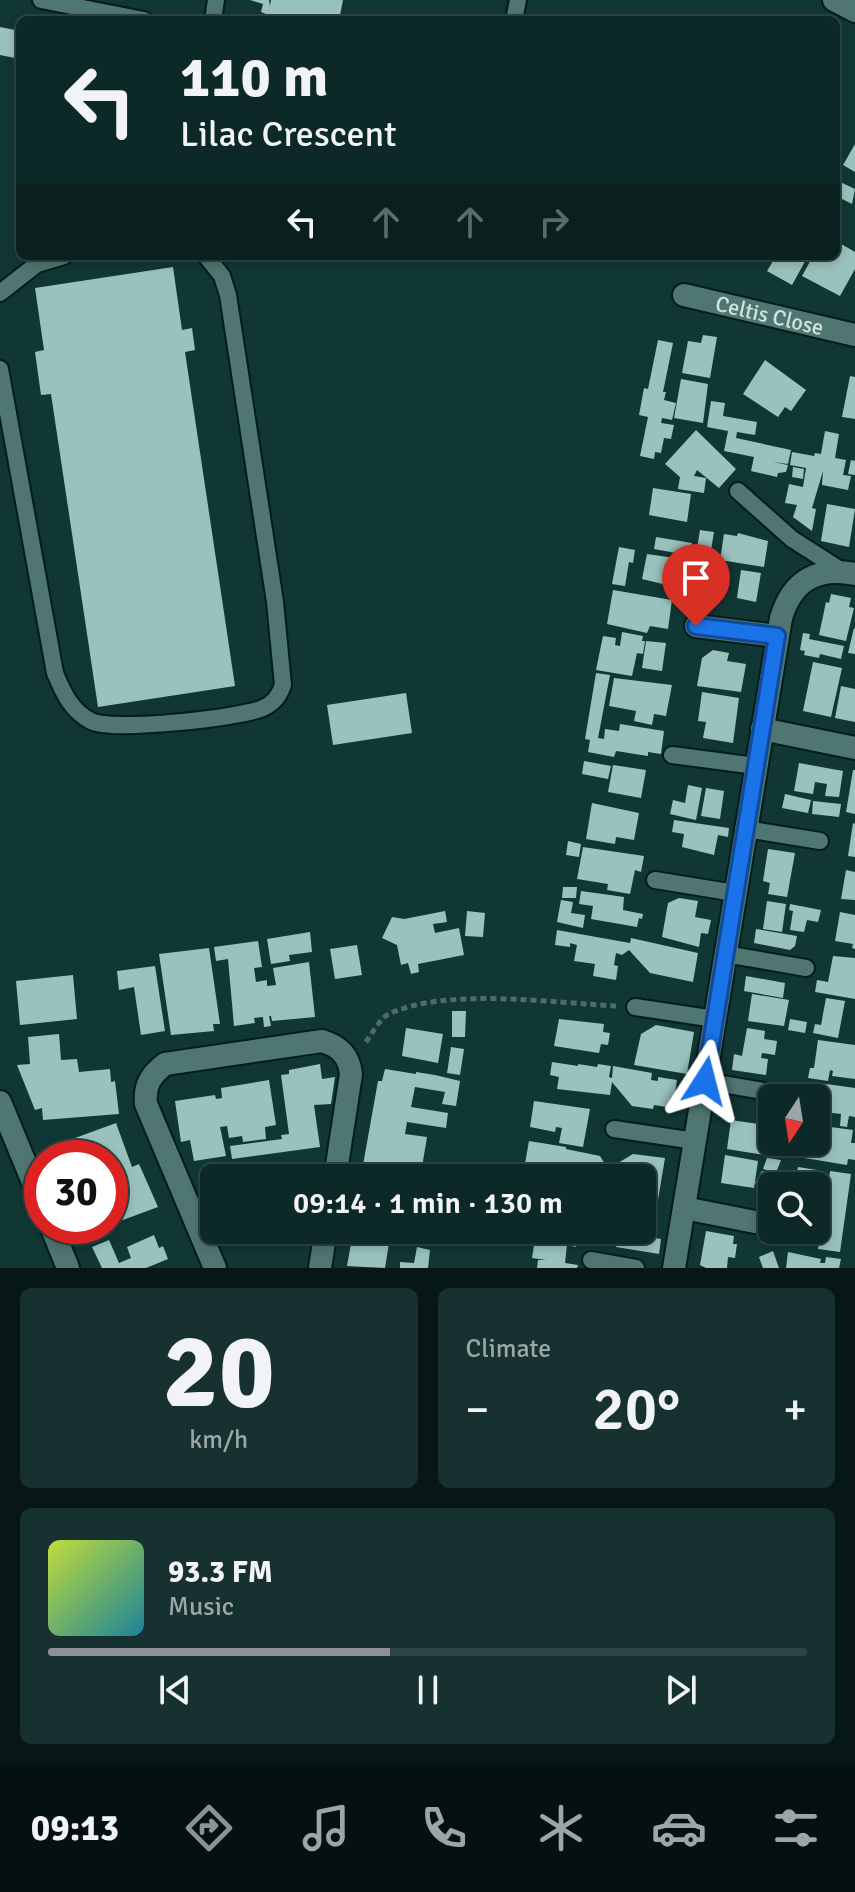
<!DOCTYPE html>
<html lang="en">
<head>
<meta charset="utf-8">
<style>
  body { margin:0; font-family:Signika,sans-serif; background:#16312f; color:#f1f3f6; height:100vh; display:flex; flex-direction:column; font-size:30px; white-space:nowrap }
  * { box-sizing:border-box; margin:0 }
  p { font-size:26px; color:#9aa6a7 }
  .icon { flex:none; width:44px; height:44px; fill:none; stroke:currentColor; stroke-width:2; stroke-linecap:round; stroke-linejoin:round }
  .map { position:relative; height:1268px; overflow:hidden }
  .sheet { display:flex; flex-direction:column; gap:20px; padding:20px; background:#071715; flex:1 }
  .sheet>* { flex:none }
  .top-card { position:absolute; left:16px; top:16px; width:824px; height:244px; border-radius:12px; box-shadow:0 4px 12px #0003,0 0 0 2px #2d4544; background:#0d2927; color:#f1f3f6; overflow:hidden }
  .needle { width:52px; rotate:192deg }
  .controls { position:absolute; left:758px; top:1084px; display:grid; gap:16px }
  .controls a { display:grid; place-items:center; width:72px; height:72px; border-radius:12px; background:#0d2927; box-shadow:0 4px 12px #0003,0 0 0 2px #2d4544; font-size:40px }
  .speed { position:absolute; left:24px; top:1140px; display:flex; gap:16px; font-size:40px; font-weight:700; text-align:center }
  .speed>* { display:grid; place-content:center; width:104px; height:104px; border-radius:50%; background:#0d2927; box-shadow:0 4px 12px #0003,0 0 0 2px #2d4544; line-height:1 }
  .speed .limit { border:12px solid #d22; background:#fff; color:#111 }
  .pin { position:absolute; display:grid; place-items:center; width:68px; height:68px; color:#fff; margin:-82px -34px; border-radius:50% 50% 50% 0; rotate:-45deg; box-shadow:0 0 8px #0007 }
  .pin .icon { rotate:45deg }
  .me { position:absolute; width:88px; margin:-44px; rotate:9deg; stroke-linejoin:round; filter:drop-shadow(0 0 6px #0008) }
  .turn { display:flex; align-items:center; gap:28px; height:168px; padding:0 32px; font-size:36px }
  .turn .icon { width:104px; height:104px; stroke-width:2.5 }
  .turn b { display:block; font-size:56px; line-height:68px }
  .lanes { display:flex; align-items:center; height:76px; padding:0 32px; background:#0003; justify-content:center; gap:40px; direction:ltr }
  .lanes .off { opacity:.35 }
  .big { font-size:60px; font-weight:600; line-height:1.1 }
  .sheet .widget { flex:1; display:flex; flex-direction:column; justify-content:center; gap:12px; min-width:0; padding:0 28px; border-radius:12px; background:#16312f }
  .sheet .dial { align-items:center; gap:0 }
  .dial b { font-size:104px; line-height:1 }
  .song { display:flex; align-items:center; gap:24px }
  .cover { width:96px; height:96px; border-radius:12px; background:linear-gradient(135deg,hsl(70 70% 55%),hsl(190 70% 35%)) }
  .played { height:8px; border-radius:4px; background:linear-gradient(90deg,#8c9099 45%,#2d4544 45%) }
  .keys { display:flex; justify-content:space-around; direction:ltr }
  .heat { display:flex; justify-content:space-between; align-items:center; font-size:44px; direction:ltr }
  .sheet .tiles { flex:1; display:grid; gap:20px; grid-template-columns:1fr 1fr }
  .widget:last-child { grid-column:span 2 }
  .trip { position:absolute; left:200px; top:1164px; width:456px; height:80px; border-radius:12px; background:#0d2927; box-shadow:0 4px 12px #0003,0 0 0 2px #2d4544; font-weight:600; line-height:80px; text-align:center }
  .tab-bar { display:flex; height:128px; justify-content:space-around; align-items:center; background:#051010; color:#9aa6a7 }
  .tab-bar .icon { width:56px; height:56px }
  .tab-bar .selected { color:#8c9099 }
  .tab-bar b { font-size:36px; color:#f1f3f6 }
  .map>svg:first-child { display:block }
  .building { fill:#9ac2bd }
  .lines { fill:none; stroke-linecap:round; stroke-linejoin:round }
  .service-casing { stroke:#021d1b; stroke-width:20 }
  .minor-casing { stroke:#021d1b; stroke-width:26 }
  .path { stroke:#4c6d6a; stroke-width:5; stroke-dasharray:6 4; stroke-linecap:butt }
  .service { stroke:#507672; stroke-width:16 }
  .minor { stroke:#507672; stroke-width:22 }
  .route-casing { stroke:#114b97; stroke-width:20 }
  .route { stroke:#1a73e8; stroke-width:14 }
  .labels { text-anchor:middle; dominant-baseline:central; stroke-width:8; stroke-linejoin:round; paint-order:stroke }
  .street-label { font-size:22px; fill:#cee2df; stroke:#0c1c1a }
</style>
</head>
<body>
<div class="map">
<svg width="855" height="1268" viewBox="0 0 855 1268">
  <rect width="100%" height="100%" fill="#113734"/>
  <path class="building" d="M250 0H269L270 6 271 0H343L339 20H292L268 15 261 12 263 4Z
    M0 27 20 31V59L0 55Z
    M855 144V172L843 165Z
    M836 180 855 189 852 204 836 196Z
    M836 241 855 252V269L840 296 802 276 813 256H836Z
    M776 256H808L792 285 767 271Z
    M173 267 182 330 192 328 195 350 185 352 235 686 98 707 51 394 41 395 35 352 44 350 35 288Z
    M703 335 717 337 710 378 682 373 688 341 701 343Z
    M658 340 673 343 663 392H666L664 400 676 403 672 420 662 418 661 423 674 425 671 439 664 438 661 453 655 452 654 459 640 456 648 417 639 415 644 388 648 389Z
    M765 360 806 390 791 411 785 407 778 417 743 394Z
    M850 376 855 377V419L842 417Z
    M681 379 708 384 703 423 674 418Z
    M711 401 725 403 723 416 757 422 755 435 737 432 736 438 791 450 788 464 773 462 788 465 786 472 778 473 777 477 751 471 754 457 724 451 728 431 707 427Z
    M696 430 736 469 719 488 697 470 694 476 706 478 704 493 678 489 680 477 665 464Z
    M825 431 839 434 835 458 846 460 843 475 851 476 848 490 822 485 823 471 812 508 816 509 812 531 793 517 797 505 785 503 789 484 803 487 806 468 790 465 792 452 814 456 815 453 821 454Z
    M851 460 855 461V475L848 474Z
    M793 467 804 469 803 479 792 477Z
    M653 488 691 494 687 522 649 515Z
    M827 504 855 509 849 547 821 541Z
    M700 530 714 532 711 550 697 548Z
    M738 533 768 541 764 567 720 560 724 534 737 536Z
    M656 537 692 543 689 571 678 569 675 587 642 579 647 554 675 558 676 553 654 549Z
    M619 547 635 550 633 563 629 562 625 586 612 584Z
    M694 558 710 562 705 585 692 571Z
    M741 570 761 573 756 602 737 598Z
    M613 590 672 600 668 629 650 626 647 633 607 624Z
    M831 594 851 598 849 607 854 608 846 641 819 635 826 602 829 603Z
    M854 628 855 629V654L848 653Z
    M622 632 643 636 642 641H645L643 654 637 653 632 676 596 670 603 636 616 638 615 645 620 646Z
    M803 633 810 634 809 639 844 646 841 659 820 654 819 658 804 655 805 651 800 650Z
    M646 641 666 643 662 671 642 668Z
    M713 650 729 653 727 661 746 664 741 692 697 686 702 658Z
    M813 662 842 668 831 717 803 711Z
    M596 673 610 675 598 738 604 739 605 729 619 731 620 724 664 731 661 754 648 752V756L616 751 614 757 588 752 590 740 585 739Z
    M614 678 672 685 666 716 654 714 652 725 634 721 636 711 609 706Z
    M841 686 855 689V722L835 718Z
    M702 692 739 698 733 743 703 738 706 722 698 721Z
    M406 693 412 733 333 745 327 705Z
    M584 761 611 766 608 779 582 774Z
    M799 763 843 771 839 797 825 796 827 784 815 782 813 794 794 791Z
    M613 765 646 770 641 798 608 792Z
    M853 770H855V814L846 812Z
    M688 785 702 788 696 820 670 814 673 800 685 803Z
    M706 788 724 791 720 819 701 816Z
    M785 794 811 800 808 813 782 808Z
    M813 801 841 804 839 817 812 814Z
    M592 803 639 813 634 840 616 837 615 844 586 839Z
    M674 820 729 828 728 837 718 835 714 855 682 847 684 834 672 832Z
    M853 823 855 824V857L848 856Z
    M568 841 581 844 579 857 566 855Z
    M583 847 644 856 641 872 635 870 630 894 607 890 608 884 577 879Z
    M768 849 795 853 787 897 768 894 770 883 763 881Z
    M846 870 855 872V900L841 899Z
    M563 887H577L576 898H562Z
    M581 891 624 897 623 910 643 914 642 919 639 918 637 927 591 919 593 906 579 904Z
    M679 898 698 901 695 917 711 920 708 934 701 933 699 947 662 937 668 903Z
    M561 900 573 902 571 913 585 915 583 928 557 922Z
    M767 901 786 904 782 932 763 929Z
    M790 904 821 910 818 922 807 920 804 932 790 930 793 911 789 910Z
    M445 911 447 922 433 924 435 933 459 928 464 955 418 964 419 972 411 974 408 963 401 965 397 945 382 938 392 917 404 919Z
    M467 911 485 913 483 937 465 936Z
    M840 912 855 915V949L852 948 853 944 835 941Z
    M756 929 797 936 795 946 790 950 754 943Z
    M557 930 630 943 631 938 698 953 693 982 650 973 629 950 622 955 616 953 614 965 618 966 616 980 593 976 595 964 574 961 577 945 570 943V947L555 945Z
    M310 932 312 952 289 955 290 961 271 964 267 939Z
    M258 941 262 967 254 968 256 982 267 980V986L276 985 273 968 309 962 315 1017 272 1021 271 1016H269L271 1026 264 1027 263 1017 254 1018 255 1023 234 1026 228 959 216 961 214 947Z
    M357 945 362 975 335 979 330 949Z
    M209 948 220 1024H213L214 1031 171 1035 159 954Z
    M833 956 855 958V999L815 992 817 980 828 982Z
    M155 966 165 1031 141 1035 134 987 119 990 117 971Z
    M73 975 77 1019 20 1025 16 981Z
    M746 976 785 983 783 998 744 991Z
    M752 994 789 1000 784 1026 748 1021Z
    M826 998 845 1001 838 1038 813 1033 815 1024 821 1025Z
    M452 1011H466L465 1037H452Z
    M559 1019 604 1024 603 1032 610 1033 608 1045 601 1044 599 1053 554 1046Z
    M790 1019 807 1022 805 1033 788 1030Z
    M656 1025 694 1032 687 1074 634 1065 641 1034Z
    M406 1028 443 1034 438 1063 402 1056Z
    M747 1028 765 1031 764 1039 777 1041 775 1055 762 1053 761 1058 768 1059 766 1075 732 1070 734 1054 742 1056Z
    M59 1034 61 1060 77 1059 79 1072 110 1069 111 1082 115 1081 119 1114 43 1120 42 1108 35 1110 17 1065 30 1064 28 1037Z
    M818 1040 855 1045V1079L832 1076 833 1071 830 1070 828 1081 808 1078 810 1068H814Z
    M451 1047 464 1049 460 1075 447 1073Z
    M552 1062 578 1066V1064L597 1067 598 1064 611 1066 609 1077 612 1078 613 1066 652 1073 651 1080 658 1081V1077L677 1080 673 1108 654 1105 653 1109 632 1106 612 1082 610 1095 557 1089 559 1077 550 1075Z
    M320 1064 322 1079 335 1077 331 1104 314 1105 320 1147 232 1159 230 1146 282 1139 281 1135 289 1134 281 1075 289 1074V1070Z
    M385 1069 416 1074V1072L435 1075 460 1081 456 1106 442 1104 445 1092 415 1087 411 1107 448 1113 446 1128 407 1122 405 1134 427 1137 421 1173 363 1165 378 1081H382Z
    M269 1080 276 1125 265 1127 266 1139 243 1142 242 1136 229 1138 227 1126 220 1127 226 1156 194 1161 190 1140 181 1142 175 1101 215 1095 216 1099 222 1098 221 1088Z
    M812 1082 855 1088V1117L849 1116 847 1127 840 1126 841 1114 816 1111V1098H809Z
    M534 1101 590 1109 583 1147 559 1143 562 1128 556 1127 555 1132 530 1127Z
    M731 1120 772 1126 771 1156 727 1149Z
    M116 1123 132 1167 139 1164 158 1207 112 1224 110 1209 114 1208 110 1198V1158H61L56 1145Z
    M816 1125 853 1130 851 1143H855V1160L848 1159 847 1165 792 1156 794 1146 780 1144 816 1142Z
    M529 1141 566 1147V1149L600 1156 608 1169 601 1178H512L514 1167 524 1169Z
    M633 1154 665 1158 658 1200 642 1198V1178H608V1169Z
    M725 1155 758 1161 754 1188 721 1183Z
    M767 1158 781 1160 776 1173 763 1169Z
    M798 1167 817 1170 814 1186H794Z
    M762 1171 774 1177 767 1190 755 1183Z
    M830 1171 851 1174 840 1252 818 1249 821 1228 816 1222V1209H820L822 1196 827 1197Z
    M642 1205 657 1208 652 1236 628 1232 642 1230Z
    M408 1230 434 1232 432 1245 406 1240Z
    M524 1230 578 1236 576 1247 567 1245 565 1263 578 1265 577 1268H537L538 1260H546L532 1258 534 1245 522 1243Z
    M786 1230H807L805 1241 785 1237Z
    M706 1231 734 1236 733 1244H737L735 1258 728 1257 727 1268H706L700 1265Z
    M618 1232 661 1239 659 1254 616 1247Z
    M154 1235 159 1248 163 1246 168 1259 146 1268H102L92 1247 109 1240 119 1263 131 1258 127 1247Z
    M352 1238 389 1243 385 1268 347 1266Z
    M417 1247 430 1250 428 1268H400V1262L414 1263Z
    M773 1251 779 1268H763L759 1257Z
    M788 1252 821 1259 820 1263H825L826 1257 841 1259 839 1268H786Z"/>
  <g class="lines">
    <defs>
      <path id="service" d="M41 0 144 20
        M213 20 216 0
        M514 20 518 0
        M0 293 37 264 64 256
        M0 369 55 673C63 692 71 711 91 721 112 732 240 718 263 708 274 703 279 696 283 685L275 602 228 295 222 276 206 256
        M738 491 792 539 842 571
        M672 755 756 766
        M746 829 820 841
        M655 880 735 893
        M725 954 806 968
        M635 1007 715 1019
        M705 1081 780 1094
        M614 1129 695 1141
        M591 1260 636 1268"/>
      <g id="minor">
        <path d="M834 0 855 11"/>
        <path id="s1" d="M684 295 855 335"/>
        <path d="M696 626 777 636"/>
        <path d="M762 729 855 748"/>
        <path d="M0 1102 42 1204"/>
        <path d="M684 1208 755 1222"/>
        <path d="M51 1226 68 1268"/>
        <path d="M215 1268 146 1104C144 1085 151 1075 165 1064L322 1041C339 1046 349 1055 351 1074L335 1178"/>
        <path d="M320 1268 326 1230"/>
        <path d="M674 1268 781 618C792 581 817 566 855 574"/>
      </g>
    </defs>
    <use href="#service" class="service-casing"/>
    <use href="#minor" class="minor-casing"/>
    <path class="path" d="M366 1042C372 1034 380 1018 389 1014 446 987 553 1003 616 1006"/>
    <use href="#service" class="service"/>
    <use href="#minor" class="minor"/>
  </g>
  <g class="lines">
    <defs>
      <path id="route" d="M696 626 777 636 705 1081"/>
    </defs>
    <use href="#route" class="route-casing"/>
    <use href="#route" class="route"/>
  </g>
  <g class="labels">
    <g class="street-label">
      <text stroke="none"><textPath href="#s1" startOffset="88">Celtis Close</textPath></text>
    </g>
  </g>
</svg>
<div class="controls">
<a><svg class="needle" viewBox="-14 -14 28 28"><path d="M0-13l5 13h-10z" fill="#e53935"/><path d="M0 13l5-13h-10z" fill="#9aa6a7"/></svg></a>
<a><svg class="icon" aria-label="search" viewBox="0 0 24 24"><circle cx="10" cy="10" r="6"/><path d="M15 15l6 6"/></svg></a>
</div>
<div class="speed"><div class="limit">30</div></div>
<div class="pin" style="left:696px;top:626px;background:#d93025"><svg class="icon" aria-label="arrive" viewBox="0 0 24 24"><path d="M6 21V4h12l-3 4 3 4H6"/></svg></div>
<svg class="me" style="left:705px;top:1081px" viewBox="-20 -20 40 40"><path d="M0-17L14 15 0 8-14 15z" fill="#1a73e8" stroke="#fff" stroke-width="4"/></svg>
<div class="trip">09:14 · 1 min · 130 m</div>
<div class="top-card">
<div class="turn"><svg class="icon" aria-label="left" viewBox="0 0 24 24"><path d="M17 20v-9H6M10 6l-5 5 5 5"/></svg><div><b>110 m</b>Lilac Crescent</div></div>
<div class="lanes"><svg class="icon" aria-label="left" viewBox="0 0 24 24"><path d="M17 20v-9H6M10 6l-5 5 5 5"/></svg><svg class="icon off" aria-label="ahead" viewBox="0 0 24 24"><path d="M12 20V5M6 11l6-6 6 6"/></svg><svg class="icon off" aria-label="ahead" viewBox="0 0 24 24"><path d="M12 20V5M6 11l6-6 6 6"/></svg><svg class="icon off" aria-label="right" viewBox="0 0 24 24"><path d="M7 20v-9h11M14 6l5 5-5 5"/></svg></div>
</div>
</div>
<section class="sheet">
<div class="tiles">
<div class="widget dial"><b>20</b><p>km/h</p></div>
<div class="widget"><p>Climate</p>
<div class="heat"><a>−</a><b class="big">20°</b><a>+</a></div>
</div>
<div class="widget">
<div class="song"><i class="cover"></i><div><b>93.3 FM</b><p>Music</p></div></div>
<div class="played"></div>
<div class="keys"><svg class="icon" aria-label="previous" viewBox="0 0 24 24"><path d="M18 5L8 12l10 7zM5 5v14"/></svg><svg class="icon" aria-label="pause" viewBox="0 0 24 24"><path d="M8 5v14M16 5v14"/></svg><svg class="icon" aria-label="next" viewBox="0 0 24 24"><path d="M6 5l10 7-10 7zM19 5v14"/></svg></div>
</div>
</div>
</section>
<nav class="tab-bar">
<b>09:13</b>
<svg class="icon selected" aria-label="directions" viewBox="0 0 24 24"><path d="M12 3l9 9-9 9-9-9zM9 14v-3h6M13 9l2 2-2 2"/></svg>
<svg class="icon" aria-label="music" viewBox="0 0 24 24"><path d="M9 18V5l10-2v13"/><circle cx="6" cy="18" r="3"/><circle cx="16" cy="16" r="3"/></svg>
<svg class="icon" aria-label="phone" viewBox="0 0 24 24"><path d="M5 4h4l2 5-3 2q2 4 5 5l2-3 5 2v4C11 20 4 13 5 4z"/></svg>
<svg class="icon" aria-label="climate" viewBox="0 0 24 24"><path d="M12 3v18M4 7l16 10M4 17L20 7"/></svg>
<svg class="icon" aria-label="car" viewBox="0 0 24 24"><path d="M5 17H2v-5l4-1 3-4h7l3 4 3 1v5h-3M9 17h6M6 11h13"/><circle cx="7" cy="17" r="2"/><circle cx="17" cy="17" r="2"/></svg>
<svg class="icon" aria-label="filters" viewBox="0 0 24 24"><path d="M4 7h16M4 17h16"/><circle cx="9" cy="7" r="2"/><circle cx="15" cy="17" r="2"/></svg>
</nav>
</body>
</html>
